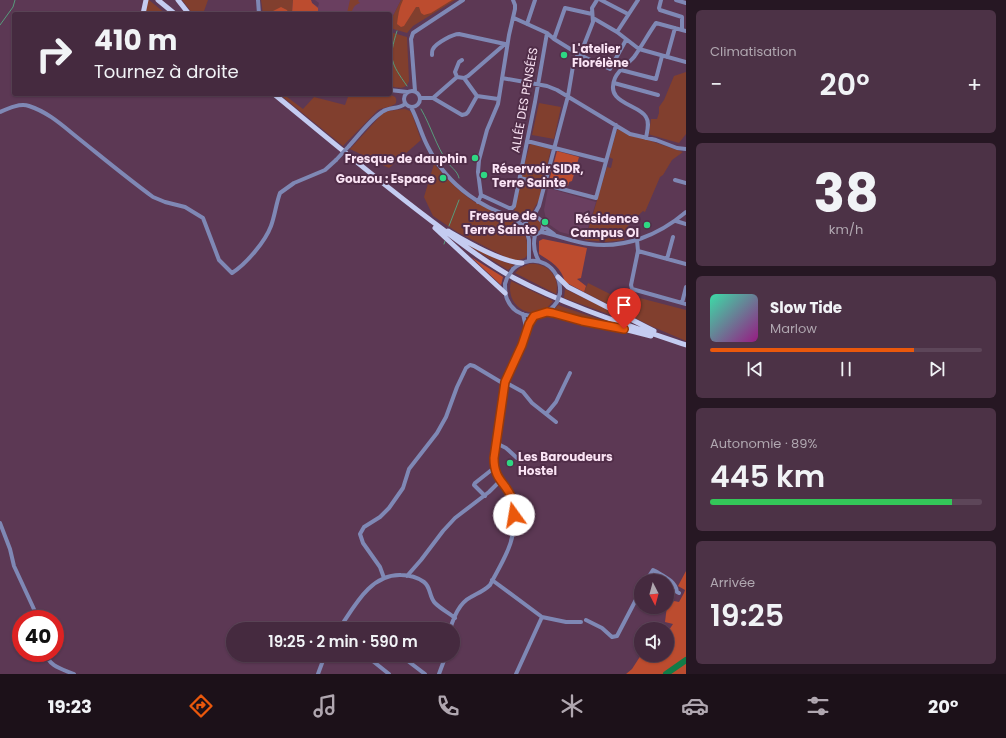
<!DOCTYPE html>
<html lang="fr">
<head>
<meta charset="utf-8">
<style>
  body { margin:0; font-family:Poppins,sans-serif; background:#4c3246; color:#f1f3f6; height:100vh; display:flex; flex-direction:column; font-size:15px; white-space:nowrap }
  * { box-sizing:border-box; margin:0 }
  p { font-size:13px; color:#b0a7b0 }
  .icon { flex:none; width:22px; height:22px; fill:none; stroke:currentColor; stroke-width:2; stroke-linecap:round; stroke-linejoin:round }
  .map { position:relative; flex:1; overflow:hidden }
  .drawer { display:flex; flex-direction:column; gap:10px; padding:10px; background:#261723; width:320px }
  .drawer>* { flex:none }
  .guide { position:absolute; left:12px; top:12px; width:380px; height:84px; border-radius:4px; box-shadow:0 1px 3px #0004,0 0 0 1px #5d4659; background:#452a3f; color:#f1f3f6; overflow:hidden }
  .needle { width:26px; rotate:174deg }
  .tools { position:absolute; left:634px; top:574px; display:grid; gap:8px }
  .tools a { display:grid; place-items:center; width:40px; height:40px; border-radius:50%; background:#452a3f; box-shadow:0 1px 3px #0004,0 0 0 1px #5d4659; font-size:20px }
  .speed { position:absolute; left:12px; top:610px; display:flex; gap:8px; font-size:20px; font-weight:700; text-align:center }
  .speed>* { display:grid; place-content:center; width:52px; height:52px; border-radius:50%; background:#452a3f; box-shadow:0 1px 3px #0004,0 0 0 1px #5d4659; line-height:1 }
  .speed .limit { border:6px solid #d22; background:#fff; color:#111 }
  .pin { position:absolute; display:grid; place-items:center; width:34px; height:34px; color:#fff; margin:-41px -17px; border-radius:50% 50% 50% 0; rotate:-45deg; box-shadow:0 0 4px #0007 }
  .pin .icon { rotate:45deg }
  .me { position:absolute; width:44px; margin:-22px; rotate:347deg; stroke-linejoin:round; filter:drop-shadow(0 0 3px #0008) }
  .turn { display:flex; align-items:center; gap:14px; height:84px; padding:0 16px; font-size:18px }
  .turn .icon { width:52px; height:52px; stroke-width:2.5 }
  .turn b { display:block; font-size:28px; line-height:34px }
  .big { font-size:30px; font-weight:600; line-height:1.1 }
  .drawer .widget { flex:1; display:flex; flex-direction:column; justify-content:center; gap:6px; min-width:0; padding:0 14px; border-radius:6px; background:#4c3246 }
  .drawer .dial { align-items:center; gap:0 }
  .dial b { font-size:52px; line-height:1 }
  .song { display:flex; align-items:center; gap:12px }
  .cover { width:48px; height:48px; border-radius:6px; background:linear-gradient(135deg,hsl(160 70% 55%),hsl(310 70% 35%)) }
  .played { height:4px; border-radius:2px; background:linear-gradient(90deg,#ea580c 75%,#5d4659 75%) }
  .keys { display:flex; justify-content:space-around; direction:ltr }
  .heat { display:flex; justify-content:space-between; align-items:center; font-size:22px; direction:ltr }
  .charge { height:6px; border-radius:3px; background:linear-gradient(90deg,#34c759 89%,#5d4659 0) }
  .trip { position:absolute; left:226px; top:622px; width:234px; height:40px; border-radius:20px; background:#452a3f; box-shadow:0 1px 3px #0004,0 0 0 1px #5d4659; font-weight:600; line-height:40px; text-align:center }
  .tabs { display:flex; height:64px; justify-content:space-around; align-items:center; background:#1c1119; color:#b0a7b0 }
  .tabs .icon { width:28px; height:28px }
  .tabs .selected { color:#ea580c }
  .tabs b { font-size:18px; color:#f1f3f6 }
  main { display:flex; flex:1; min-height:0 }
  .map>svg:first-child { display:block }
  .built { fill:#6a3f60 }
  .green { fill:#813f2e }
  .forest { fill:#bc4c2f }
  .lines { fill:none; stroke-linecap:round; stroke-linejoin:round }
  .stream { stroke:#579b7c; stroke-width:1 }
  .river { stroke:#117c48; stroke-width:6 }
  .minor { stroke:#7f88b5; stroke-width:4 }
  .major { stroke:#c4ccf1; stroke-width:5 }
  .minor-bridge { stroke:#7f88b5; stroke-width:4 }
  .route-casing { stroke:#983908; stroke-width:10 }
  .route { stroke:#ea580c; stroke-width:7 }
  .poi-dot { fill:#2ed883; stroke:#512e49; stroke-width:1.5 }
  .labels { text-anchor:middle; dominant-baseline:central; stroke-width:4; stroke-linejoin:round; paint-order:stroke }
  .poi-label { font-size:12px; font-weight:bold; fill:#fae3f4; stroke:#512e49; text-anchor:end }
  .street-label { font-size:12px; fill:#fae3f4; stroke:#512e49 }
</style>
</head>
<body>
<main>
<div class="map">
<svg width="686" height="674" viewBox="0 0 686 674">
  <rect width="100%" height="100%" fill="#5c3854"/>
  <path class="built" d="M293 0H311L312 3 318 7 319 3 315 0H401L390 22V14H292Z
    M548 188 596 202 585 238 560 232 547 223 544 210Z"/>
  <path class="green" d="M147 0H149L166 14H143Z
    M182 0H208L204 11 207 14H193Z
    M261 0H293L292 14H263Z
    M350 0H359L358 1 360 3C354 5 353 8 351 14L347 13Z
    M401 0H455L413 26 407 33 390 28V22Z
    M390 32 407 37 409 81C406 90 398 88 390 86Z
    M686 72V134L679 143 651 135 649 134 651 119H657L659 113V107L664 100 674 76Z
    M279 94H289L287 97 303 109 314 97 345 105 349 94C358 94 388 91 395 97 397 99 396 101 396 103 393 107 384 107 378 110L343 146Z
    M539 103 561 107 554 139 532 135Z
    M405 109 410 111 412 114 421 140 389 168 350 149 382 114 388 111Z
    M618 129 629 135 648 140 683 152 672 160 663 175 660 177 645 212 643 211C635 219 622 228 624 240L606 242 585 240 607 167 611 168 613 159 609 157 617 130Z
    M530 144 551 149 543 182 521 177Z
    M434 164C445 176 456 189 470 199 488 212 526 217 527 244 528 249 529 254 525 258L516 261 511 260 457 232 433 216 424 197Z
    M520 181 542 187 539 200 530 215 522 217 514 213Z
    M527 226a7 7 0 1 1 14 0a7 7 0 1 1-14 0Z
    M464 243 504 262 514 265 508 270Z
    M529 264C546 262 561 276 556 294L515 273 520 268Z
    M511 281 553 301C536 325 504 308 511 281Z
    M588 283 618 298 619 296 631 299 632 296 686 310V341L651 326 584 292Z
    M565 289 634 322 633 323 564 298Z
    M558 305 578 312 617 325 575 318 552 312Z"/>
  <path class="forest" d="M293 0H311L312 3 318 8V12L315 14H292Z
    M403 0H452L431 13 424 15 421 13 419 7H416L404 26 401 27 397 24C398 16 399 8 403 0Z
    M281 7 287 10 289 14H272L273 11Z
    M557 151 579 157 572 181 569 182 568 186 549 181Z
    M543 239 587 248 581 278 577 279 586 286 584 292 565 282C561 267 552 262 539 254V241Z
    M471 257 503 277 501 285Z
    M686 571V674H626L632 669 641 655H667V633L673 624 665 622 667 606 674 601 679 602 684 593 685 590 678 586Z"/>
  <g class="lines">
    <path class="stream" d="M0 25 13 7 15 0
      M397 31C388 59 391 63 407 86
      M421 109C431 126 436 146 448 163 452 168 458 172 459 178
      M449 226 459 200
      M444 244 445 241"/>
    <path class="river" d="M666 674 686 660"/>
    <path class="minor" d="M258 0 259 14
      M601 0 628 14
      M661 0 659 8 660 10 682 17V30
      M676 0 686 3
      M514 18 547 33 554 39 580 55 610 69 626 40
      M593 18 617 32 639 49 686 62
      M527 24 535 0
      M617 32 638 0
      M554 39 565 8 592 14
      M432 55C432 53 432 50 433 49 436 43 453 34 459 34L505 44
      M580 55 593 22 592 8 597 0
      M667 57 675 28
      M621 70 656 79 662 56
      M457 77 455 72 459 62 462 60
      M464 78 477 96
      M502 78 547 86 557 90 630 134 656 140 677 148 686 149
      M614 83 658 95
      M390 90 407 92
      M404 99a8 8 0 1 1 16 0a8 8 0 1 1-16 0Z
      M415 91 411 39 413 33 463 0
      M420 98H433L457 77 464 78 468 76 505 44
      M433 98 462 115 466 114 468 112 477 96 498 99
      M411 107C418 120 421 134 428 147 447 185 485 213 527 220
      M0 112C9 108 20 103 29 106 48 112 63 126 78 138 103 158 127 178 153 197L165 202 185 207 203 218 219 260 232 273C246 264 265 242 271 226 275 215 276 204 280 193L294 183 325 170 336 160
      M646 138C647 131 650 123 646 117 639 104 604 104 615 78 619 69 628 64 634 57 642 46 648 34 656 23L686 31
      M527 141 606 161
      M349 146C359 135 370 120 382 112 390 106 397 110 405 104
      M520 178 596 198 616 125
      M675 180 686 183
      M481 195 509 208H512L514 206 535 102 547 33
      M478 202 481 195 478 172 479 160 487 130 498 104 509 35 515 9V5L513 0
      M533 217 539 206 568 96 573 66 578 54
      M514 219 525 227
      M676 221 686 224
      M543 226 554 234
      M541 232C557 235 573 242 589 244 625 249 659 235 686 212
      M528 233 535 235 541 232C546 224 541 216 531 217L527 220 525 224 529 240V261
      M535 235C533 244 534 253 539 261
      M637 240 638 251 631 285 632 289 686 304
      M638 251 686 264
      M667 259 673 237
      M513 269C534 250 562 266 560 293
      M505 284C505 289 505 294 507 299 515 318 539 321 553 307
      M682 303 686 287
      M523 314 526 327
      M505 382 523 392 532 403 556 422
      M546 414 556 402 570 373
      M496 443 506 448 517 458
      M485 496 474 485 475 483 494 468
      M0 523 10 549 14 566 33 607 38 619
      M407 576 421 560 443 531 455 518 489 492 500 481
      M384 578 380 567 363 543 360 534 364 527 380 517 389 508 403 488 409 469 437 433 446 417 457 387 466 368 470 365 474 366 504 384
      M492 580 542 617 566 622H581
      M646 581 653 570 655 571C663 576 676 581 677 592L679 593
      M586 620 602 628 612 637 617 636 641 590
      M339 629C354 607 370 574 401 575 409 575 417 577 424 582 431 587 429 597 435 603 441 609 449 613 455 618
      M450 629C454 617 459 603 471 597 478 593 484 591 490 585 503 560 518 540 513 510 513 506 512 501 511 498 504 481 494 479 494 458L505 382C509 369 517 358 522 345 526 335 527 325 534 316
      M46 653C49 667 62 669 74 674
      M368 655 374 662 389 674
      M400 655 425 674
      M318 674 325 655
      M439 674 446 655
      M516 674 542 617"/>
    <path class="major" d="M158 0 175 14
      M178 0 189 14
      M143 14 146 0
      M274 94C325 136 376 179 429 219 457 240 483 261 514 278 569 307 628 325 686 345
      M435 228 505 293
      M448 231C467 242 501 262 522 263
      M558 277 568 287 654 331
      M547 312 582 321 616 327 651 336"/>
    <path class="minor-bridge" d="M336 160 349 146
      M505 284 507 278 513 269
      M553 307 557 302 560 293"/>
  </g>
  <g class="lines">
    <defs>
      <path id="route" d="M514 515C513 510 513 504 512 499 506 482 494 481 494 458L505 382 522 345 529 324 534 316 547 312 553 313 582 321 624 329"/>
    </defs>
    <use href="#route" class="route-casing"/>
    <use href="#route" class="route"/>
  </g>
  <g class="poi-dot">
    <circle cx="564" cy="55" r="4"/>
    <circle cx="475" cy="158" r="4"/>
    <circle cx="484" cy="175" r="4"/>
    <circle cx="443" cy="178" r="4"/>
    <circle cx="545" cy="222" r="4"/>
    <circle cx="647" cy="225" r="4"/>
    <circle cx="510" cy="463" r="4"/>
  </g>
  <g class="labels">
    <g class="poi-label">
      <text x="572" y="48" text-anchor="start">L'atelier<tspan x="572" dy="14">Florélène</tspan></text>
      <text x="467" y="158">Fresque de dauphin</text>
      <text x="492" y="168" text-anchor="start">Réservoir SIDR,<tspan x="492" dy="14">Terre Sainte</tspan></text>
      <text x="435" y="178">Gouzou : Espace</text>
      <text x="537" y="215">Fresque de<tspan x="537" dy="14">Terre Sainte</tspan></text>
      <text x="639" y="218">Résidence<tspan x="639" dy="14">Campus OI</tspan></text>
      <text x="518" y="456" text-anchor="start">Les Baroudeurs<tspan x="518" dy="14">Hostel</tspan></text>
    </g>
    <g class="street-label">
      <text transform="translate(524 100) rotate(-80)">ALLÉE DES PENSÉES</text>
    </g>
  </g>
</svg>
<div class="tools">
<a><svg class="needle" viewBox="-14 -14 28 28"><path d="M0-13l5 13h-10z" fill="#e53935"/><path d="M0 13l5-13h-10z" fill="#b0a7b0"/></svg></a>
<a><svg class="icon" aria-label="sound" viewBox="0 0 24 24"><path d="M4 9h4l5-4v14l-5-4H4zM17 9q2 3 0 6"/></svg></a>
</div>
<div class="speed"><div class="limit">40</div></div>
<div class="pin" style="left:624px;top:329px;background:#d93025"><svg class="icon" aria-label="arrive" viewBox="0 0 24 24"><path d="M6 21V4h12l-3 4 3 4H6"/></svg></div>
<svg class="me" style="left:514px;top:515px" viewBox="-20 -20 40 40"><circle r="19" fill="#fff"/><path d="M0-13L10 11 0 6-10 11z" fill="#ea580c"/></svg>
<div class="trip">19:25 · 2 min · 590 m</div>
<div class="guide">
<div class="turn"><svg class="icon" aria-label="right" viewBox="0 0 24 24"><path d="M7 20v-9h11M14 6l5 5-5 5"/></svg><div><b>410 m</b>Tournez à droite</div></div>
</div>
</div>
<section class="drawer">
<div class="widget"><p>Climatisation</p>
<div class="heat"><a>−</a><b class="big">20°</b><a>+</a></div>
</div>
<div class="widget dial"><b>38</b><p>km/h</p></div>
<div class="widget">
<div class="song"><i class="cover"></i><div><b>Slow Tide</b><p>Marlow</p></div></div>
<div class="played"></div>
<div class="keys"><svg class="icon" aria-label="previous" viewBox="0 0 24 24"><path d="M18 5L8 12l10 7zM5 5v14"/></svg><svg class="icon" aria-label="pause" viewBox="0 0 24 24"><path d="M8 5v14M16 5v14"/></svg><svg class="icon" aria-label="next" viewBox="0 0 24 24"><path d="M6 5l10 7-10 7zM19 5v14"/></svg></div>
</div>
<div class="widget"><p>Autonomie · 89%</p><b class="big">445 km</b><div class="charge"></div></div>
<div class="widget"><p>Arrivée</p><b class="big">19:25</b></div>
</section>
</main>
<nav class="tabs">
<b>19:23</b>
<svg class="icon selected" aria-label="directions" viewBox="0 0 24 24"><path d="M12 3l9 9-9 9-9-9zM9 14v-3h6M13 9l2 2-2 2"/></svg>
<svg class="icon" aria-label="music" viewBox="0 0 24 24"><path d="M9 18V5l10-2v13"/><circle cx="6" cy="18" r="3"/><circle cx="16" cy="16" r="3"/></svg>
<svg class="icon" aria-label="phone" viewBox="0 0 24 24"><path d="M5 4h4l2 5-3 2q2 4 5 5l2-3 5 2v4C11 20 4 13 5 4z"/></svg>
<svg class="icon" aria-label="climate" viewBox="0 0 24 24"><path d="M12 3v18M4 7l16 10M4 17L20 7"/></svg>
<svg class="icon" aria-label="car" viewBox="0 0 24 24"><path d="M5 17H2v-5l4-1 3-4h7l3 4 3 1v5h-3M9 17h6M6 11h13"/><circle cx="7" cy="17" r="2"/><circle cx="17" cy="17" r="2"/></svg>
<svg class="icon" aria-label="filters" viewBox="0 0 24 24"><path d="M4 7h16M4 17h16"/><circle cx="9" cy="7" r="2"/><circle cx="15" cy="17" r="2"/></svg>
<b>20°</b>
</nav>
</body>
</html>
